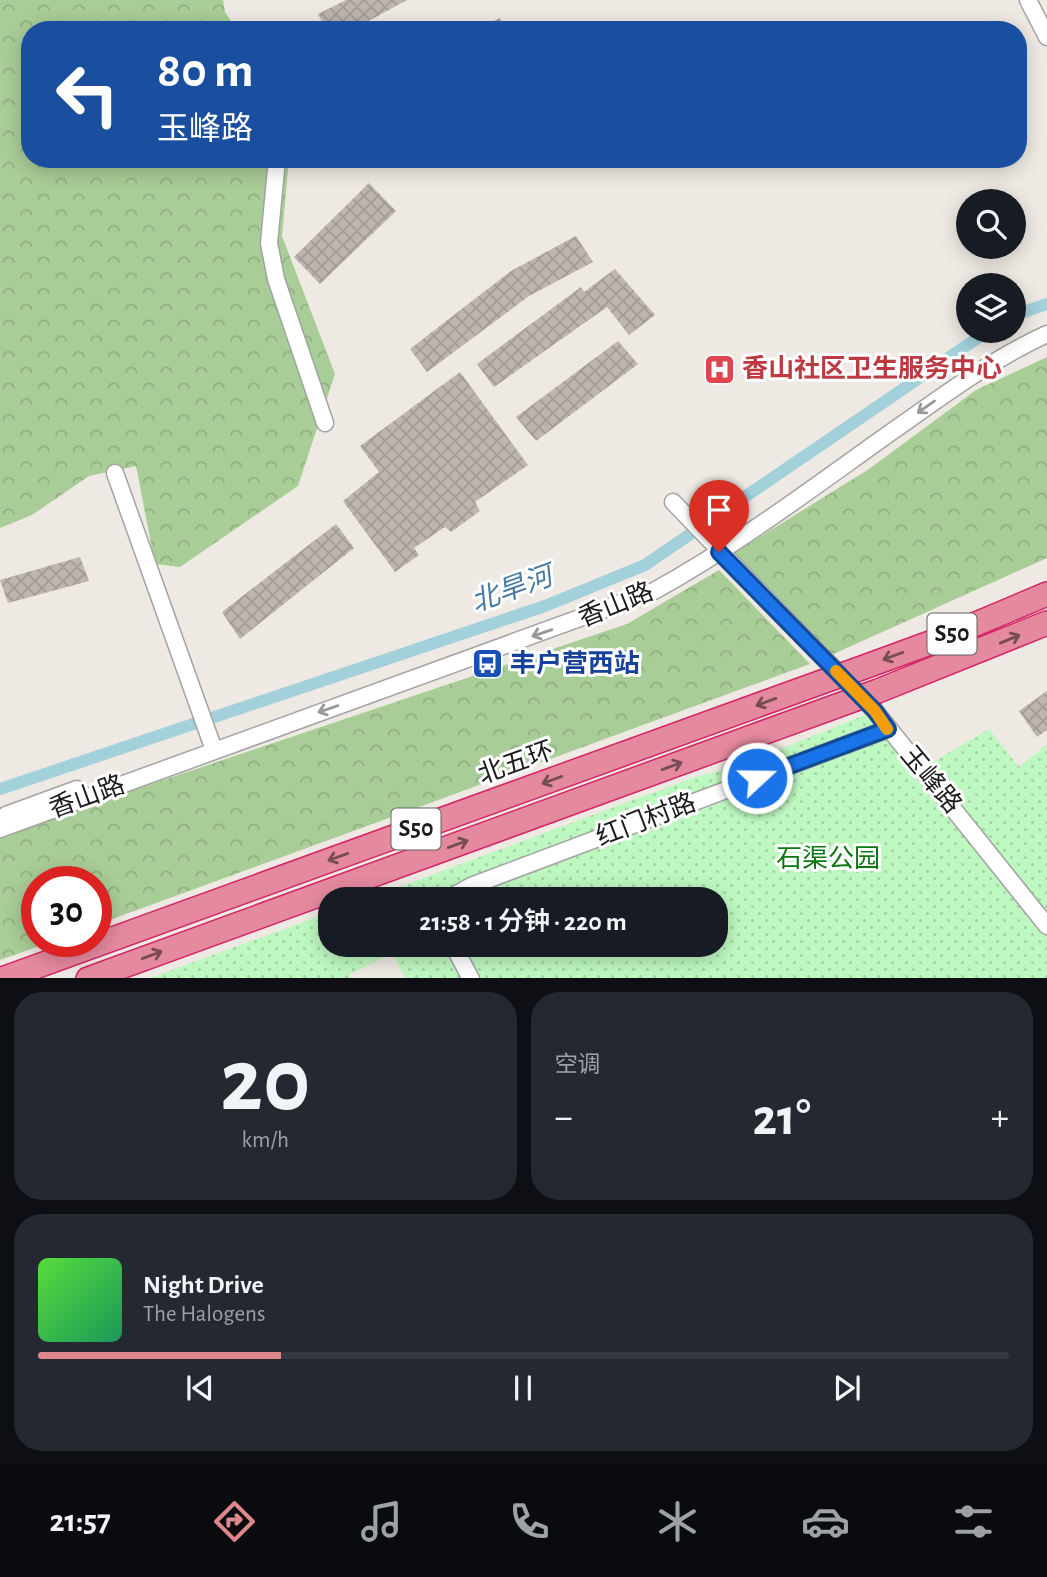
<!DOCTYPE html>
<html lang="zh">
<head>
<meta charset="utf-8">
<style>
  body { margin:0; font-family:"Alegreya Sans","Noto Sans SC",sans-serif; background:#242831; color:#f1f3f6; height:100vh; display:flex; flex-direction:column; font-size:26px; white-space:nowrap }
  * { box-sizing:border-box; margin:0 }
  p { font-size:23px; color:#9ea1a6 }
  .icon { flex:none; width:38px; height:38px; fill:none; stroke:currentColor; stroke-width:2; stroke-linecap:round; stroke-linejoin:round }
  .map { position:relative; height:978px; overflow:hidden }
  .details { display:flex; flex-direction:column; gap:14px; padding:14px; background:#0d0f14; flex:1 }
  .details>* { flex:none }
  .hud { position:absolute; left:21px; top:21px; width:1006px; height:147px; border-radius:28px; box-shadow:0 4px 18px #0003; background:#1a4fa0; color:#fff; overflow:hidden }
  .controls { position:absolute; left:956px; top:189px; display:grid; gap:14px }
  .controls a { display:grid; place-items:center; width:70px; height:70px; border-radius:50%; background:#171b24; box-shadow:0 4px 18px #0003; font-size:35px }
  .speed { position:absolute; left:21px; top:866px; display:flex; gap:14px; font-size:35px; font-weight:700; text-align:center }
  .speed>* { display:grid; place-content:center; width:91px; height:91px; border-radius:50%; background:#171b24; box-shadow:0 4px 18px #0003; line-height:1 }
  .speed .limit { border:10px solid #d22; background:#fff; color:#111 }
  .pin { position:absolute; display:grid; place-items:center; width:60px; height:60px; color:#fff; margin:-72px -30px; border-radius:50% 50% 50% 0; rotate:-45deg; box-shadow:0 0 7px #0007 }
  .pin .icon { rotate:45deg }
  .me { position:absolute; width:77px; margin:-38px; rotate:69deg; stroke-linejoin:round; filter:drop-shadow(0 0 5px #0008) }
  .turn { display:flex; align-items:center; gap:24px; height:147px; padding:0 21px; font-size:32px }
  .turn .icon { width:91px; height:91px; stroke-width:2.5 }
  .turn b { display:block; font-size:49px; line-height:60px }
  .big { font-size:52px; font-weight:600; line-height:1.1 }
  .details .widget { flex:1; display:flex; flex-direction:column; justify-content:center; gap:10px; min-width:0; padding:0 24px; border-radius:28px; background:#242831 }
  .details .dial { align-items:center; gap:0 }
  .dial b { font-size:91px; line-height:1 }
  .song { display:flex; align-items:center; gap:21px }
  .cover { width:84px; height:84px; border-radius:10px; background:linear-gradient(135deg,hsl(110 70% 55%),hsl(150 70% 35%)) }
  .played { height:7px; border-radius:4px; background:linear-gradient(90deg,#de878b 25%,#363941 25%) }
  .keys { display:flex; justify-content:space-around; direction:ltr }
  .heat { display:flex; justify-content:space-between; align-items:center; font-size:38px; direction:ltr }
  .details .tiles { flex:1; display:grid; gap:14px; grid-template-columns:1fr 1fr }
  .widget:last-child { grid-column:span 2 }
  .trip { position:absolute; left:318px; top:887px; width:410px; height:70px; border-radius:28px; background:#171b24; box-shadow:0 4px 18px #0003; font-weight:600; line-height:70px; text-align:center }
  .menu { display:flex; height:112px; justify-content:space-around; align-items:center; background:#090b0e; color:#9ea1a6 }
  .menu .icon { width:49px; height:49px }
  .menu .current { color:#de878b }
  .menu b { font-size:32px; color:#f1f3f6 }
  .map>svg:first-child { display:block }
  .forest { fill:url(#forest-crowns) }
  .park { fill:url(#park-dots) }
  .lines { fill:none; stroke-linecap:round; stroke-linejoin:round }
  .canal { stroke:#a2d0db; stroke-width:12 }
  .building { fill:url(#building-cross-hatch) }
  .minor-casing { stroke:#a3a3a3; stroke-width:19 }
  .highway-casing { stroke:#d52568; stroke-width:26 }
  .minor { stroke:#fff; stroke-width:16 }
  .highway { stroke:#e5899e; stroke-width:23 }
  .highway-bridge-casing { stroke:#d52568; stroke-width:26; stroke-linecap:butt }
  .highway-bridge { stroke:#e5899e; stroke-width:23 }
  .oneway { stroke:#999 }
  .oneway2 { stroke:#764d56 }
  .route-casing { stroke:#114b97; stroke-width:18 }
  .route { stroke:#1a73e8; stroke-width:12 }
  .slow { stroke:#f59e0b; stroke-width:12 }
  .labels { text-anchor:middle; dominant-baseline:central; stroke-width:6; stroke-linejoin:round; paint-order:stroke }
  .shield { fill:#fff; stroke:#606060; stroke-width:2 }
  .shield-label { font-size:24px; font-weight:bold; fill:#1c1c1c }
  .health-label { font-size:26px; font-weight:bold; fill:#be3a42; stroke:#fff; text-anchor:start }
  .street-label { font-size:26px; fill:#1c1c1c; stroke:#fff }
  .transit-label { font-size:26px; font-weight:bold; fill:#164399; stroke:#fff; text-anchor:start }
  .park-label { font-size:26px; fill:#0c7811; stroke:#fff }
  .water-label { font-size:28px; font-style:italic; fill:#4779a2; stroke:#fff }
</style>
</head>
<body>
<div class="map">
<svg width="1047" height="979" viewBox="0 0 1047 979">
  <defs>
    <pattern id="forest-crowns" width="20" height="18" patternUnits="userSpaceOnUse" patternTransform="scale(1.75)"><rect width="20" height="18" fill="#a9cd97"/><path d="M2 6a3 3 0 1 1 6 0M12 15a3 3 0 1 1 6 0" fill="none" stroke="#91af82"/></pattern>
    <pattern id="park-dots" width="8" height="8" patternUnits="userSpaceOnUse" patternTransform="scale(1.75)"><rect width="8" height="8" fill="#bef8c1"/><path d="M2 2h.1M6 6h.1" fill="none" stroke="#a3d4a5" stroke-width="1.8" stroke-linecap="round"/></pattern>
    <pattern id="building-cross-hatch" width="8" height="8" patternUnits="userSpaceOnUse" patternTransform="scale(1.75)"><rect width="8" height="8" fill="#beb5ae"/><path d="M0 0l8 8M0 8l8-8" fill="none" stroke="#a39b95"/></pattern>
  </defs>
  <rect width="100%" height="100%" fill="#eee9e2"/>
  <path class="forest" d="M0 0H223L225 12 237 30H30V159H289L282 236 335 374 298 486 180 567 155 564 136 466 89 476 32 515 0 528Z
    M1047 357V558L829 656 734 553 869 469 976 390Z
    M719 570 810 664 96 925V882H37V942H51L0 960V837L6 833 627 624Z"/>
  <path class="park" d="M867 714 913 774 989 729 1019 767 1047 744V978L406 979 392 953 349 975 350 978 147 979 331 912V945H716V900L367 899 695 777 739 766Z"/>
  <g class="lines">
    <path class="canal" d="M1013 316 1047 304
      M0 789 545 606 645 565 988 331"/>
  </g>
  <path class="building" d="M346 0H407L352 30H327L318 14Z
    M500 18 505 30H477Z
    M369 183 396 211 320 284 294 257Z
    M576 236 593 262 529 296 427 372 410 349 511 271Z
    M615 269 655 315 629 335 607 307 494 387 477 364 581 287 584 292Z
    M618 341 638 364 536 441 516 417Z
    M460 372 528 465 475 502 480 511 451 532 445 527 414 548 419 555 395 572 343 501 379 472 360 446Z
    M336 524 354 548 240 639 222 612Z
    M80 557 89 581 8 603 0 580Z
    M1047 691V730L1037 737 1019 711Z"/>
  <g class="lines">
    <defs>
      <path id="minor" d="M1028 0 1047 37
        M277 159 269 243 276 279 325 423
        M115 473 214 750
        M673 502 875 711 1047 926
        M6 815 77 789
        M0 829 654 591C743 542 824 479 907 421 952 389 997 357 1047 334
        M446 900 471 886 888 729
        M453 945 471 979"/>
      <path id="highway" d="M856 670 938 640 1047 594
        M878 691 1047 623
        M2 979 830 679
        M88 979 853 700"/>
    </defs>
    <use href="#minor" class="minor-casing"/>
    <use href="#highway" class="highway-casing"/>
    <use href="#minor" class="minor"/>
    <use href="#highway" class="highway"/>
    <defs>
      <path id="highway-bridge" d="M830 679 856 670
        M853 700 878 691"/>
    </defs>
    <use href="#highway-bridge" class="highway-bridge-casing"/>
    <use href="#highway-bridge" class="highway-bridge"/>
  </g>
  <defs><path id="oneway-shaft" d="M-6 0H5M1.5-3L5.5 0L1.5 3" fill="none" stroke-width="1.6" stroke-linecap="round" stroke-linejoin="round" transform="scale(1.75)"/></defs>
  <g class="oneway">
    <use href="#oneway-shaft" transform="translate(926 407) rotate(145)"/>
    <use href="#oneway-shaft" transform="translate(542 633) rotate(161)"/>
    <use href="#oneway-shaft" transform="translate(328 709) rotate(161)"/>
  </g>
  <g class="oneway2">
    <use href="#oneway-shaft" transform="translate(1010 639) rotate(-23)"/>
    <use href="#oneway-shaft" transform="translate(893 656) rotate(160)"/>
    <use href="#oneway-shaft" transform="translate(766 702) rotate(160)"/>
    <use href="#oneway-shaft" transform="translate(672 766) rotate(-20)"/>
    <use href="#oneway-shaft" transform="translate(552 780) rotate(160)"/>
    <use href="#oneway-shaft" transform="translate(458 844) rotate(-20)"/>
    <use href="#oneway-shaft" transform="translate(338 857) rotate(160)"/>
    <use href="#oneway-shaft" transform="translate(152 955) rotate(-20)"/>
  </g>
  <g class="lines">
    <defs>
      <path id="route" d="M719 552 875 711 888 729 757 778"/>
    </defs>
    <use href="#route" class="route-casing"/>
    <use href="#route" class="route"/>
    <path class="slow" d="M836 671 875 711 887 729"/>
  </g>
  <defs>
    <symbol id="hospital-square" viewBox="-11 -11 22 22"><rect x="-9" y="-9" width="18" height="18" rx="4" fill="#e0444e" stroke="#fff"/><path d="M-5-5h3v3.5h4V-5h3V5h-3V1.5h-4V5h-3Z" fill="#fff"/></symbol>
    <symbol id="bus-square" viewBox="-11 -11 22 22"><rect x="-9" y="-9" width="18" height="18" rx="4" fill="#1a4fb4" stroke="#fff"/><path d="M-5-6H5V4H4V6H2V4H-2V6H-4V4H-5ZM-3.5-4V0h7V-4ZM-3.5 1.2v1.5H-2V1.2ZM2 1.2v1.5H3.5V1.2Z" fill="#fff"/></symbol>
  </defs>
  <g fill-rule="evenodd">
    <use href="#hospital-square" x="702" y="352" width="35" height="35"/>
    <use href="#bus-square" x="470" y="646" width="35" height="35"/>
  </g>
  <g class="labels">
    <g class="shield">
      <rect x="927.5" y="613.5" width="49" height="41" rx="5"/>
      <rect x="391.5" y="808.5" width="49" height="41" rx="5"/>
    </g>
    <g class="shield-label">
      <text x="952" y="634">S50</text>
      <text x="416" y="829">S50</text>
    </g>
    <g class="health-label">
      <text x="742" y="369">香山社区卫生服务中心</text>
    </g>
    <g class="street-label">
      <text transform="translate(616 605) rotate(-22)">香山路</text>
      <text transform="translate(516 763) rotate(-20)">北五环</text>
      <text transform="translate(931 780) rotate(50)">玉峰路</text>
      <text transform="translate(87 797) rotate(-20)">香山路</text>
      <text transform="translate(646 820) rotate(-21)">红门村路</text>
    </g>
    <g class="transit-label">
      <text x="510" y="664">丰户营西站</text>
    </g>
    <g class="park-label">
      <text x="828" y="859">石渠公园</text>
    </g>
    <g class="water-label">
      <text transform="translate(512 590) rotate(-20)">北旱河</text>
    </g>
  </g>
</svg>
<div class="controls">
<a><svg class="icon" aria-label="search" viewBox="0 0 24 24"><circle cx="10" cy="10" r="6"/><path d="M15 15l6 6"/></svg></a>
<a><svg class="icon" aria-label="layers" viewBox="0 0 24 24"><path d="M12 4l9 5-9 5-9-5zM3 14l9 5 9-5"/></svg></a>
</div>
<div class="speed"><div class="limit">30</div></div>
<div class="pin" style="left:719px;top:552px;background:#d93025"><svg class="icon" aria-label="arrive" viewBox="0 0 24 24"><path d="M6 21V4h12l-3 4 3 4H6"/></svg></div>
<svg class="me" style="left:757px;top:778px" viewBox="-20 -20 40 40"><circle r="17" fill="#1a73e8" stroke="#fff" stroke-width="3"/><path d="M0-11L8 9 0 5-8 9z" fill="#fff"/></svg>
<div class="trip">21:58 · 1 分钟 · 220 m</div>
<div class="hud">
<div class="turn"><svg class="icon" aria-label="left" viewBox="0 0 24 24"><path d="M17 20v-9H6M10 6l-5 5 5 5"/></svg><div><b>80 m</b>玉峰路</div></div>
</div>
</div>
<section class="details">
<div class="tiles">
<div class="widget dial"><b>20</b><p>km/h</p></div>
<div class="widget"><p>空调</p>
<div class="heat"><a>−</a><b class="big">21°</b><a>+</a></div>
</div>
<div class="widget">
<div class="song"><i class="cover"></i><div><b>Night Drive</b><p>The Halogens</p></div></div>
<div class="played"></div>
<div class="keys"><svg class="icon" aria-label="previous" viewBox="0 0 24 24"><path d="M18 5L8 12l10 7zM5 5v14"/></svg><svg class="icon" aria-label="pause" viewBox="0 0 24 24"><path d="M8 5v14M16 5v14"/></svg><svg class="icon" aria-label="next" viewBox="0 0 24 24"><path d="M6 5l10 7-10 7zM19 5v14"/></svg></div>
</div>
</div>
</section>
<nav class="menu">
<b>21:57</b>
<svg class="icon current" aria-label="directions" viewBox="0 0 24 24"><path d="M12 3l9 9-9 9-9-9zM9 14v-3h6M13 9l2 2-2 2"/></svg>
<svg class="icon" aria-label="music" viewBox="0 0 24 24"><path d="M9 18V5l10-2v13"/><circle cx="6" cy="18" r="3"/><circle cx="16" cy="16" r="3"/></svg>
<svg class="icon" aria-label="phone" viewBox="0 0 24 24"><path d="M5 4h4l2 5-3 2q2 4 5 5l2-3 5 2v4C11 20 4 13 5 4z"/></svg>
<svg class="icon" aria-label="climate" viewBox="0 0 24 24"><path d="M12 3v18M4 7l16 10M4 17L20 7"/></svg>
<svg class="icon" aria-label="car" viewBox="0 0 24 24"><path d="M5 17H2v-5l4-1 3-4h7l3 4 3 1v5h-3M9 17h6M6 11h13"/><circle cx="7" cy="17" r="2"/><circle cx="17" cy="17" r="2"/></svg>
<svg class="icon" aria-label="filters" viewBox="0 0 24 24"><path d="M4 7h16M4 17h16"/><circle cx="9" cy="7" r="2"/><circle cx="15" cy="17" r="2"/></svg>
</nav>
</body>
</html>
